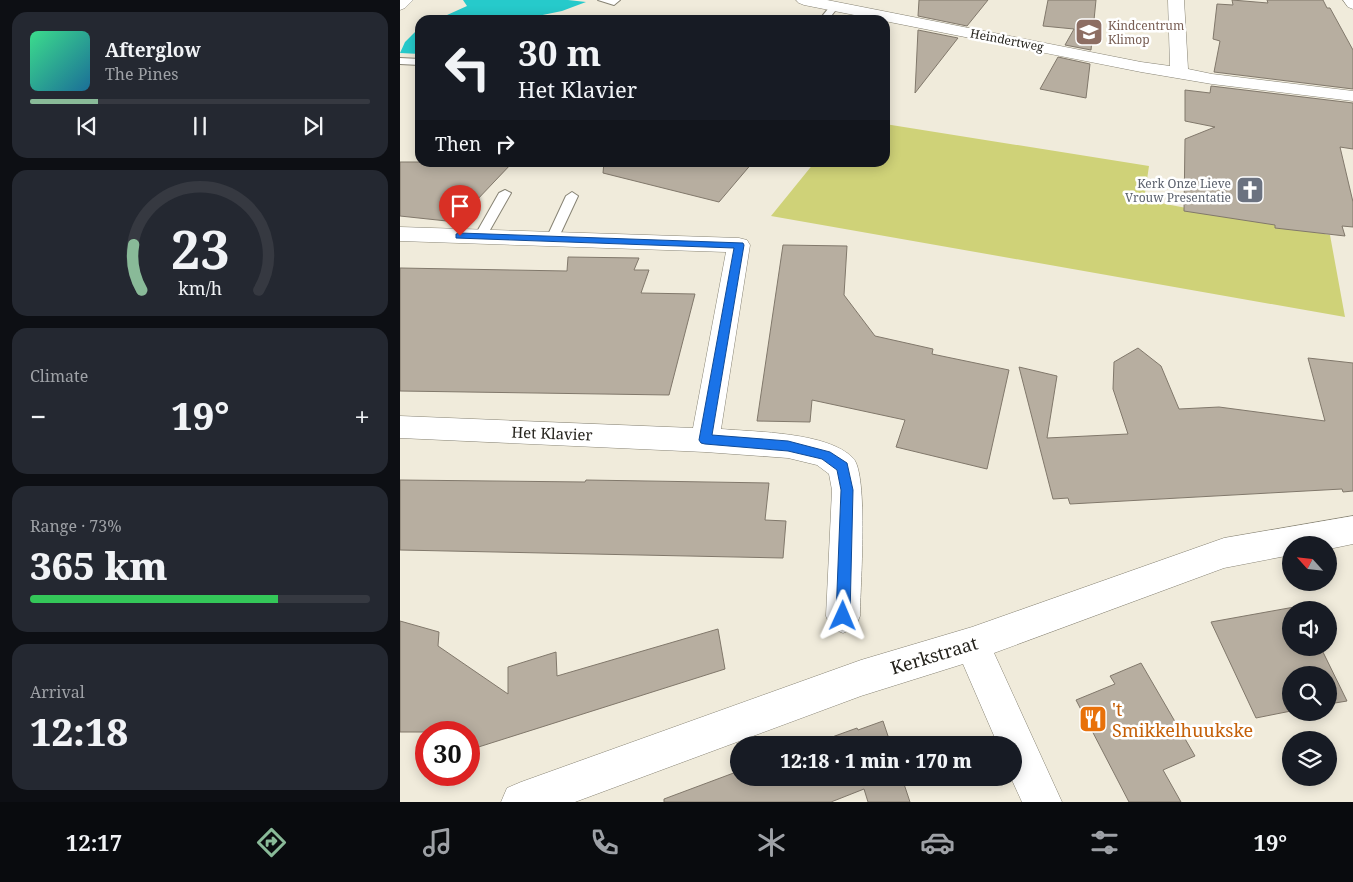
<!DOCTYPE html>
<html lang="en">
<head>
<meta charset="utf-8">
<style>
  body { margin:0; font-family:"Noto Serif",serif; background:#242831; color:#f1f3f6; height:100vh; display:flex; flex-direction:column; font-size:19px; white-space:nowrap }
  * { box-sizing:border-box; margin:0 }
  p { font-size:16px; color:#9ea1a6 }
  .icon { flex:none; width:28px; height:28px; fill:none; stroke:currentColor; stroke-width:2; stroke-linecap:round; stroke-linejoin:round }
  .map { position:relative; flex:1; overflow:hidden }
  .sheet { display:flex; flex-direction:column; gap:12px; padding:12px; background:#0d0f14; width:400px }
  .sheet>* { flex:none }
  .banner { position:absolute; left:15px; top:15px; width:475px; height:152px; border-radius:15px; box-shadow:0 2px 12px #0003; background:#171b24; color:#f1f3f6; overflow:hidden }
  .needle { width:32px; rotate:297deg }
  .buttons { position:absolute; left:882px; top:536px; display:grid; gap:10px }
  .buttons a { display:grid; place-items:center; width:55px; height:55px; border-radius:50%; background:#171b24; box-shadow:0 2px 12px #0003; font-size:25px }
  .speed { position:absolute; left:15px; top:721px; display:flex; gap:10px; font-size:25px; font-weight:700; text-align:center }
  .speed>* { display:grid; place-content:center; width:65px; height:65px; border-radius:50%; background:#171b24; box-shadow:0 2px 12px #0003; line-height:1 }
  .speed .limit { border:8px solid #d22; background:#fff; color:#111 }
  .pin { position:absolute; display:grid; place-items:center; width:42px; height:42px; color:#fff; margin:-51px -21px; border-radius:50% 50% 50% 0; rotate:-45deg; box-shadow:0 0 5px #0007 }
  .pin .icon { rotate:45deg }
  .me { position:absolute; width:55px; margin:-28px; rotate:1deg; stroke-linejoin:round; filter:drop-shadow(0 0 4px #0008) }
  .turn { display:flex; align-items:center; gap:18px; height:105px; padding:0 20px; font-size:22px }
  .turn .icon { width:65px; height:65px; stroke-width:2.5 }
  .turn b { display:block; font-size:35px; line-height:42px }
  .then { display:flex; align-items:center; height:48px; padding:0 20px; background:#0003; gap:10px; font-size:19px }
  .big { font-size:38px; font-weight:800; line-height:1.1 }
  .sheet .card { flex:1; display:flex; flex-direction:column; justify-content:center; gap:8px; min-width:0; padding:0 18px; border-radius:15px; background:#242831 }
  .sheet .dial { align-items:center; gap:0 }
  .dial svg { height:130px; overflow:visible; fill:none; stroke:#363941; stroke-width:7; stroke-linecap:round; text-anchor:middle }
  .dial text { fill:#f1f3f6; stroke:none }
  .song { display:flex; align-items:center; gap:15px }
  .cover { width:60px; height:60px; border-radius:8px; background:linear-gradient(135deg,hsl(150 70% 55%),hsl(200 70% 35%)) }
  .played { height:5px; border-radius:2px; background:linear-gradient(90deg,#89ba98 20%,#363941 20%) }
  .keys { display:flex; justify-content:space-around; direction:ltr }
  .heat { display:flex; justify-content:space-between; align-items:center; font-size:28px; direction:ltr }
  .charge { height:8px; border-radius:4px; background:linear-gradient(90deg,#34c759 73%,#363941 0) }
  .trip { position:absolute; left:330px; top:736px; width:292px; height:50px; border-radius:25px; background:#171b24; box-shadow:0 2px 12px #0003; font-weight:800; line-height:50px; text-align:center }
  .tabs { display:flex; height:80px; justify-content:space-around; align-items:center; background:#090b0e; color:#9ea1a6 }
  .tabs .icon { width:35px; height:35px }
  .tabs .active { color:#89ba98 }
  .tabs b { font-size:22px; color:#f1f3f6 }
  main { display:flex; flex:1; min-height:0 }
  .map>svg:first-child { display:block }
  .green { fill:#cfd278 }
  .water { fill:#26cacb }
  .building { fill:#b7aea0; stroke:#81786b }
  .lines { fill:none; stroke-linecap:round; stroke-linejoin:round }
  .lane-casing { stroke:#878374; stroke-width:2 }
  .street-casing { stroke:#878374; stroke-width:1 }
  .secondary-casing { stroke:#878374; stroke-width:1 }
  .path { stroke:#969286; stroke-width:2; stroke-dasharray:1 1; stroke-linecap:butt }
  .lane { fill:#fff; fill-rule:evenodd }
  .street { fill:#fff; fill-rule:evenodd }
  .secondary { fill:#fff; fill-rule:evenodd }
  .route { fill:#1a73e8; stroke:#114b97 }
  .labels { text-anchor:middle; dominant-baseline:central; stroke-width:5; stroke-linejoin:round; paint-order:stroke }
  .far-education-label { font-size:12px; fill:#785e54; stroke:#fff; text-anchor:start }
  .far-street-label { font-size:12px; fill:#25231d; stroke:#fff }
  .far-worship-label { font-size:12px; fill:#5b616d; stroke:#fff; text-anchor:end }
  .street-label { font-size:15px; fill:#25231d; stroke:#fff }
  .near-street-label { font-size:18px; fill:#25231d; stroke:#fff }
  .near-food-label { font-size:18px; fill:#c56008; stroke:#fff; text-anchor:start }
</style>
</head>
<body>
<main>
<section class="sheet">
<div class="card">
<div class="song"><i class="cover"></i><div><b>Afterglow</b><p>The Pines</p></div></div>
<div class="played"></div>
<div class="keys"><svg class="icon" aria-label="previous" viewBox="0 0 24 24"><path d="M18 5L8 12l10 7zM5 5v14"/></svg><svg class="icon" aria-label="pause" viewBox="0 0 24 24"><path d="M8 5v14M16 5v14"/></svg><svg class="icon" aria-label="next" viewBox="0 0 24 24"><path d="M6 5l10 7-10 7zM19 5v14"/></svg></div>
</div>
<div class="card dial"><svg viewBox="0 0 100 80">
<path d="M14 69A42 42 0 1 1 86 69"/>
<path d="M14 69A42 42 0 0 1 9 41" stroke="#89ba98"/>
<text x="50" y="56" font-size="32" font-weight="700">23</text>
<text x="50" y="72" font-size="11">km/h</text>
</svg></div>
<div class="card"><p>Climate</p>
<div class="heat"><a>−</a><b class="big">19°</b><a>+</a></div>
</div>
<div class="card"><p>Range · 73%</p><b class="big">365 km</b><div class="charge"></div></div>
<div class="card"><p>Arrival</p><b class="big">12:18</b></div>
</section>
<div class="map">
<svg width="953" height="802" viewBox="0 0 953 802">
  <rect width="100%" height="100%" fill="#f0ebdb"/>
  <path class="green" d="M485 124 749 166 744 200 930 235 945 317 371 216 414 163 485 162Z"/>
  <path class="water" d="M63 0H168L186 2 162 11 128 18 126 20H36L67 6Z
    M20 27V54L0 53 5 42Z"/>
  <path class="building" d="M519 0H588L567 26 518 16Z
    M648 0H696L691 50 665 45 674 29 643 26Z
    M832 0 868 3 867 0H923L927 8H930L953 50V89L814 72 820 41 813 39 817 4 833 5Z
    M518 30 558 38 515 93Z
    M658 57 690 64 686 98 640 89Z
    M811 86 953 103V149L940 147 953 202V227L942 226 945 236 875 228V225L784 211 785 139 815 127 785 121V90L810 93Z
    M0 162H113L56 222 0 216Z
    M204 162H353L319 202 203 173Z
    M383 245 447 246 444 295 475 336 533 349 532 354 609 370 587 469 496 447 505 420 412 400 410 422 357 421Z
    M168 257 239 258 234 270H249L241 293 295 294 269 395 0 391V268L167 271Z
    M738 348 761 366 779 409 819 407 925 421 908 358 953 363V491L943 492 942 489 670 504 668 498 653 499 619 367 657 376 647 438 728 434 713 389 714 362Z
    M0 480 185 482 186 480 369 483 365 520 386 521 383 558 0 550Z
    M900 606 902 610H891V648H921L947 701 929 704V675H891V711L856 718 811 622Z
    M0 621 39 632 38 646 108 694V667L156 652 157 676 318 629 325 669 69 750V732H0Z
    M741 663 795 756 763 770 781 802H729L676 700 715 684 710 676Z
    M483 721 491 745H410L457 728 458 730Z
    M339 771V778H502L510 802H468L464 789 431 802H264V799Z"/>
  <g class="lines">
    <defs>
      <path id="lane" d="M198 0H220L214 5Z
        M432 4 439 6 428 20H419Z
        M0 58 20 59V65L0 64Z
        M105 190 111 193 86 237 84 240H76L74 237 99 193Z
        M172 192 178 196 158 239 152 243 148 242 146 239 166 196Z"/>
      <path id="street" d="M0 0H13L5 8 0 10Z
        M396 0H427L741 62 770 66 768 0H784L788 69 812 74 953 91V101L812 84 741 72 404 5 399 3Z
        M0 227 339 238 347 240 350 245 321 429C356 432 428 432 453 458 469 474 460 589 460 616L455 628 443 633 431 628 426 616 432 490 429 474 417 465 388 458 305 452 0 438V416L293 428 326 252 0 241Z
        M953 516V544L929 549V545H891V555L824 568 594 653 662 802H622L611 778H614V745H598L563 664 461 696 175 802H101L107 788 121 782 461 660 572 627 824 538Z"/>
      <path id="secondary" d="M943 0H953V9L948 7Z"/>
    </defs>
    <use href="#lane" class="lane-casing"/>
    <use href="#street" class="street-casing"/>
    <use href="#secondary" class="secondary-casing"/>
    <path class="path" d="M180 20 191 17"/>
    <use href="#lane" class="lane"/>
    <use href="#street" class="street"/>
    <use href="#secondary" class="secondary"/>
  </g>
  <path class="route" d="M60 233 343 243 344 245 312 435 388 441 430 452 447 463 453 490 450 616 448 621 443 623 438 621 436 616 441 490 437 470 422 459 388 451 305 444 301 443 299 440 334 248 56 238V234Z"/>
  <defs>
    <symbol id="school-square" viewBox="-11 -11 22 22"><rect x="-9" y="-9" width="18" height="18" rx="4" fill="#8d6e63" stroke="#fff"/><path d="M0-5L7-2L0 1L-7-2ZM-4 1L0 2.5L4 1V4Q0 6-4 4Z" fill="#fff"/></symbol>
    <symbol id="church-square" viewBox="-11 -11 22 22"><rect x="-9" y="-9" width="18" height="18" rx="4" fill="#6b7280" stroke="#fff"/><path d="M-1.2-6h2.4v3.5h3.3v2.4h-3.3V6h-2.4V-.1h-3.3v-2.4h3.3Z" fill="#fff"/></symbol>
    <symbol id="restaurant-square" viewBox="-11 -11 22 22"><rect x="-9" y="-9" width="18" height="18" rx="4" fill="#e8710a" stroke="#fff"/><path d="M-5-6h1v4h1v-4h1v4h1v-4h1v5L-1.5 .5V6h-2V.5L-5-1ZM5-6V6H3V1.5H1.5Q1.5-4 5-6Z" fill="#fff"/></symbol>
  </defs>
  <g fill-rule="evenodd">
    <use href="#school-square" x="673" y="16" width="32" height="32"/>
    <use href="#church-square" x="834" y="174" width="32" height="32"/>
    <use href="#restaurant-square" x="677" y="703" width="32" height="32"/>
  </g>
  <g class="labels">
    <g class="far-education-label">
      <text x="708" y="25">Kindcentrum<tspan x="708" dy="14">Klimop</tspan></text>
    </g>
    <g class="far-street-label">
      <text transform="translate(607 40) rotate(11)">Heindertweg</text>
    </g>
    <g class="far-worship-label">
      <text x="831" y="183">Kerk Onze Lieve<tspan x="831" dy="14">Vrouw Presentatie</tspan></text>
    </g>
    <g class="street-label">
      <text transform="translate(152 433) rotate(2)">Het Klavier</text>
    </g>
    <g class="near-street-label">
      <text transform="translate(534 655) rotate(-17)">Kerkstraat</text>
    </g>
    <g class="near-food-label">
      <text x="712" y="709">'t<tspan x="712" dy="21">Smikkelhuukske</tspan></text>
    </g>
  </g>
</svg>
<div class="buttons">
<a><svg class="needle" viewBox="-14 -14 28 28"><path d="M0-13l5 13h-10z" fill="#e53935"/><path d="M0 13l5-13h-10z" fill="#9ea1a6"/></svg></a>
<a><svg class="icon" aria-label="sound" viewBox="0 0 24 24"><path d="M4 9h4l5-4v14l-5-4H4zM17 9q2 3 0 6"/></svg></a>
<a><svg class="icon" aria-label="search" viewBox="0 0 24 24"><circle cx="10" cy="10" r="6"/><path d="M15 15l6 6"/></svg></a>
<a><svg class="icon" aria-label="layers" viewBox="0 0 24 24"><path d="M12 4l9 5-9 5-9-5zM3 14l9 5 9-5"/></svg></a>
</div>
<div class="speed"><div class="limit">30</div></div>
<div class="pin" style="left:60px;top:236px;background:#d93025"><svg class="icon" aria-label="arrive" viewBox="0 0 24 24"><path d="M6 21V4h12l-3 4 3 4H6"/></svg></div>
<svg class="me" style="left:443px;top:616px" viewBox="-20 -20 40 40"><path d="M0-17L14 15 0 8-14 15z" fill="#1a73e8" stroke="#fff" stroke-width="4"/></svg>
<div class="trip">12:18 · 1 min · 170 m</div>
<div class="banner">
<div class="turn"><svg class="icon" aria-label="left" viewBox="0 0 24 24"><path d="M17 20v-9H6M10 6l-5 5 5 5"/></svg><div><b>30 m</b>Het Klavier</div></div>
<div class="then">Then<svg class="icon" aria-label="right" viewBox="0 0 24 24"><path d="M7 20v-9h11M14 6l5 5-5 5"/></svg></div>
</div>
</div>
</main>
<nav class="tabs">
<b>12:17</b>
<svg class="icon active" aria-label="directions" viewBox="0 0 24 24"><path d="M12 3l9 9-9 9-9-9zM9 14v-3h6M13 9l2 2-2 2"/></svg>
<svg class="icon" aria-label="music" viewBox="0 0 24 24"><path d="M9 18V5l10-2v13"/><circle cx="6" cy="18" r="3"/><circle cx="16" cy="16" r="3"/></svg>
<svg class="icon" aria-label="phone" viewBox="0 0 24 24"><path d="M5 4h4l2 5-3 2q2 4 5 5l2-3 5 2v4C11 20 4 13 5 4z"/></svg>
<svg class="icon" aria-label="climate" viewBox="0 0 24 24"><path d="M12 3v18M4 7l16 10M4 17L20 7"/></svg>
<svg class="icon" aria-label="car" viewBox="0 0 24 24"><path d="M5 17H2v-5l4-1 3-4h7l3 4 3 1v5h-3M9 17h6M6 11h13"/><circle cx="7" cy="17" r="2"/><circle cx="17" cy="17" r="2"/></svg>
<svg class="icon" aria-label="filters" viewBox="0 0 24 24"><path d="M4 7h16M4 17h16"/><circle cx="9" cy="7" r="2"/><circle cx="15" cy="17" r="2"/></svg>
<b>19°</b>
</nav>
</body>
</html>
